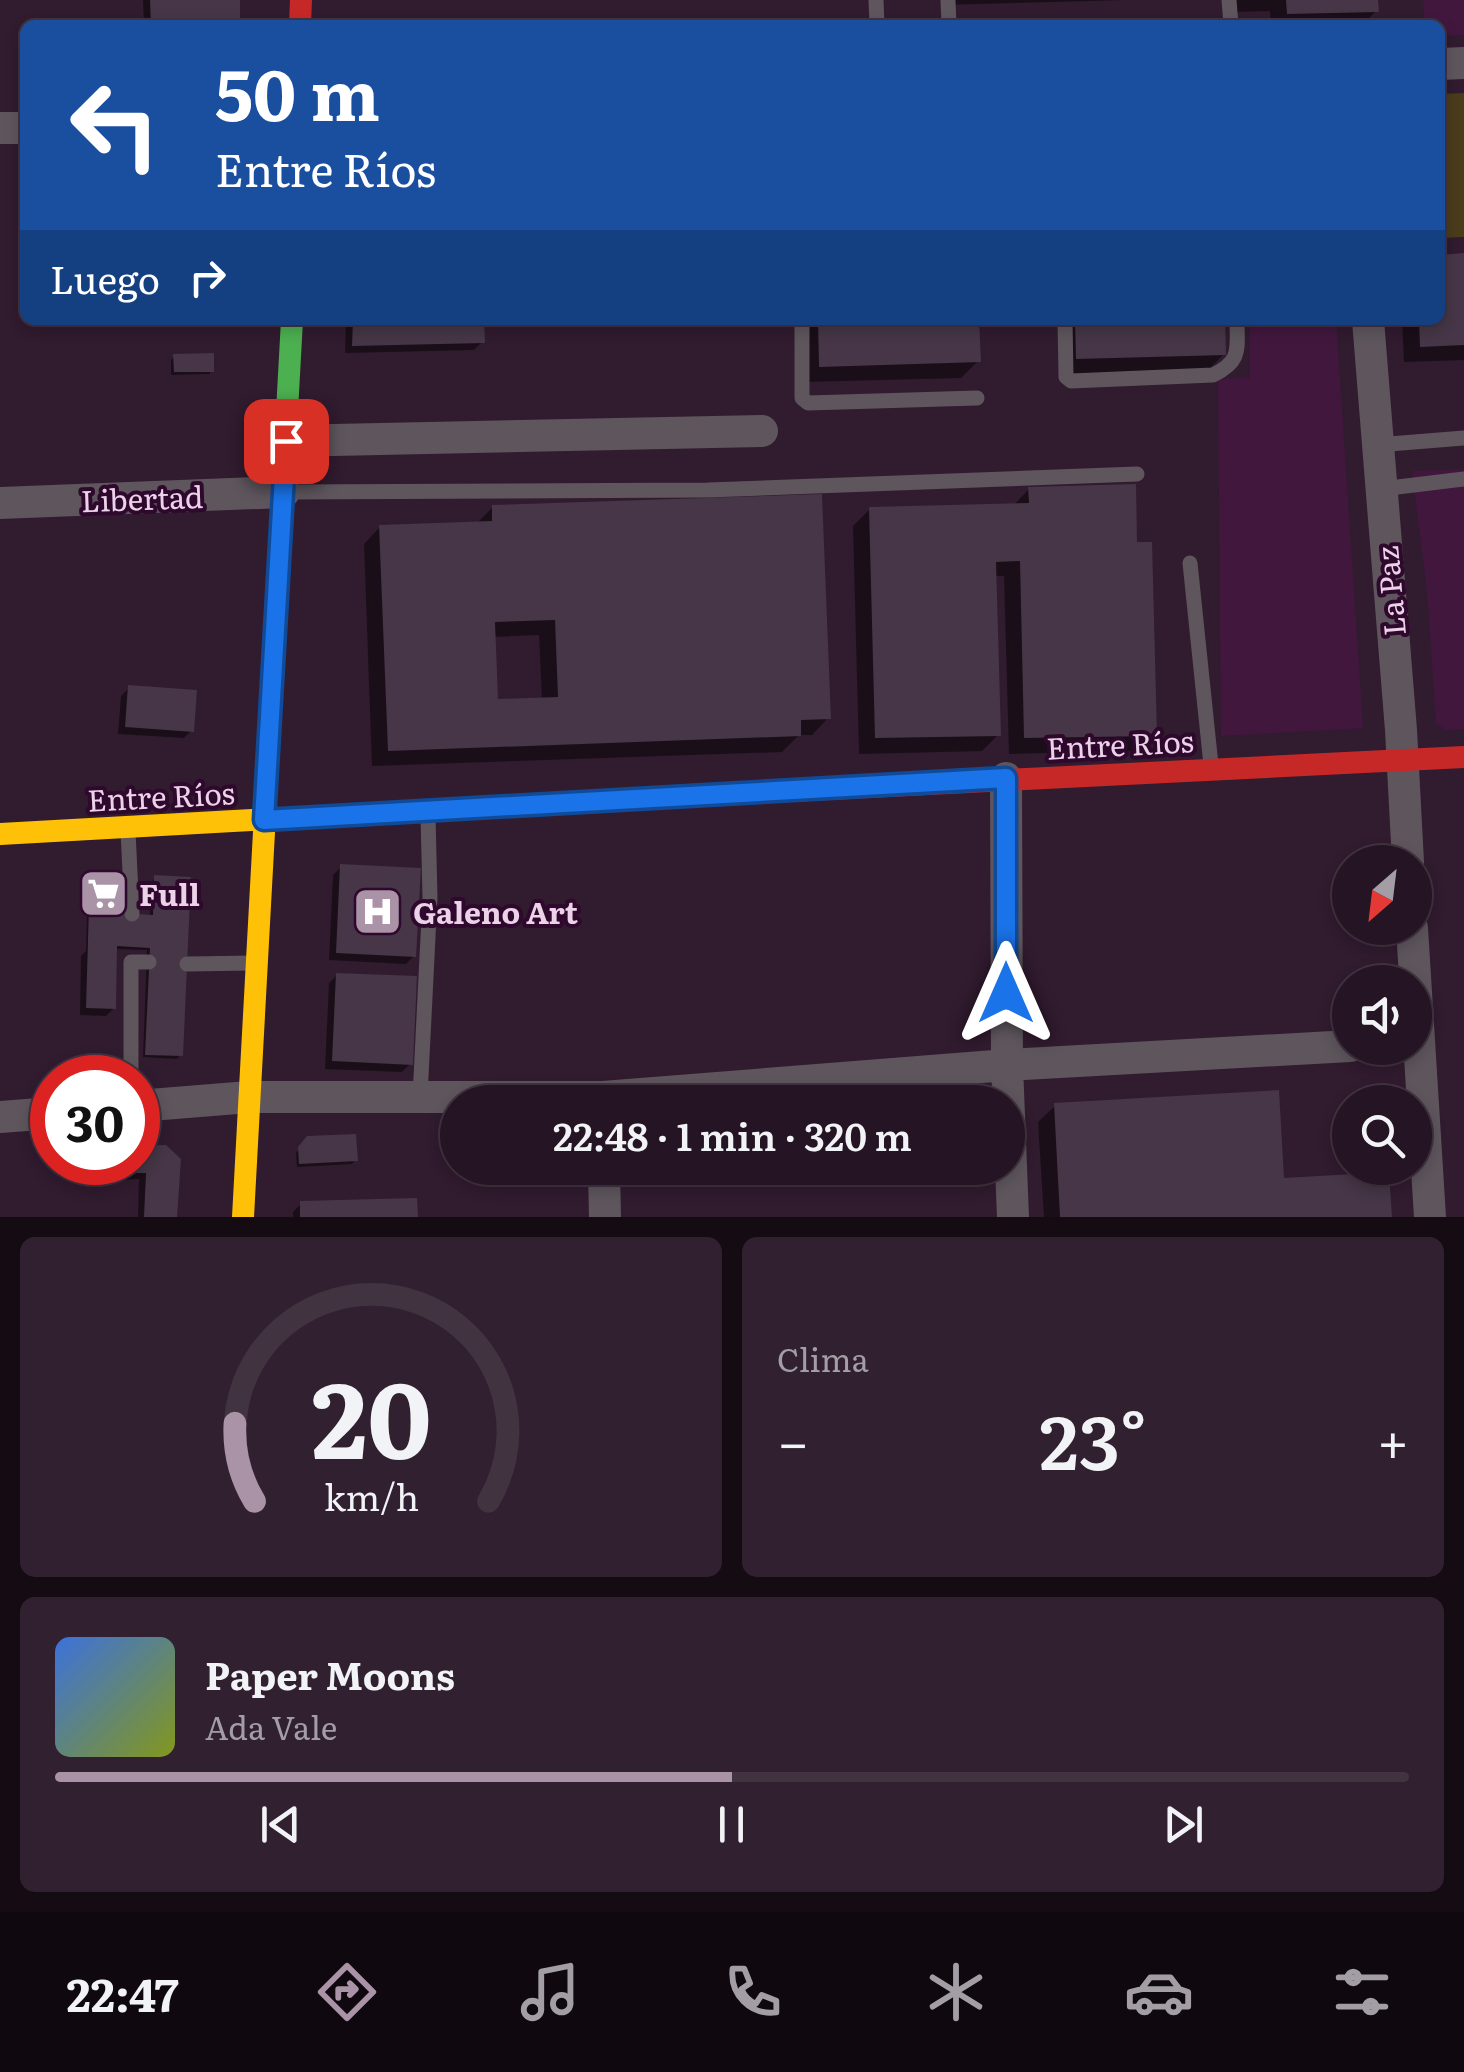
<!DOCTYPE html>
<html lang="es">
<head>
<meta charset="utf-8">
<style>
  body { margin:0; font-family:Literata,serif; background:#312130; color:#f1f3f6; height:100vh; display:flex; flex-direction:column; font-size:38px; white-space:nowrap }
  * { box-sizing:border-box; margin:0 }
  p { font-size:32px; color:#a39ea6 }
  .icon { flex:none; width:55px; height:55px; fill:none; stroke:currentColor; stroke-width:2; stroke-linecap:round; stroke-linejoin:round }
  .map { position:relative; height:1217px; overflow:hidden }
  .side { display:flex; flex-direction:column; gap:20px; padding:20px; background:#140b13; flex:1 }
  .side>* { flex:none }
  .top-card { position:absolute; left:20px; top:20px; width:1425px; height:305px; border-radius:15px; box-shadow:0 5px 15px #0003,0 0 0 2px #423341; background:#1a4fa0; color:#fff; overflow:hidden }
  .needle { width:65px; rotate:208deg }
  .buttons { position:absolute; left:1332px; top:845px; display:grid; gap:20px }
  .buttons a { display:grid; place-items:center; width:100px; height:100px; border-radius:50%; background:#251423; box-shadow:0 5px 15px #0003,0 0 0 2px #423341; font-size:50px }
  .speed { position:absolute; left:30px; top:1055px; display:flex; gap:20px; font-size:50px; font-weight:700; text-align:center }
  .speed>* { display:grid; place-content:center; width:130px; height:130px; border-radius:50%; background:#251423; box-shadow:0 5px 15px #0003,0 0 0 2px #423341; line-height:1 }
  .speed .limit { border:15px solid #d22; background:#fff; color:#111 }
  .pin { position:absolute; display:grid; place-items:center; width:85px; height:85px; color:#fff; margin:-42px; border-radius:20px; box-shadow:0 5px 15px #0006 }
  .me { position:absolute; width:110px; margin:-55px; rotate:0deg; stroke-linejoin:round; filter:drop-shadow(0 0 8px #0008) }
  .turn { display:flex; align-items:center; gap:35px; height:210px; padding:0 30px; font-size:45px }
  .turn .icon { width:130px; height:130px; stroke-width:2.5 }
  .turn b { display:block; font-size:70px; line-height:85px }
  .then { display:flex; align-items:center; height:95px; padding:0 30px; background:#0003; gap:20px; font-size:38px }
  .big { font-size:75px; font-weight:600; line-height:1.1 }
  .side .card { flex:1; display:flex; flex-direction:column; justify-content:center; gap:15px; min-width:0; padding:0 35px; border-radius:15px; background:#312130 }
  .side .dial { align-items:center; gap:0 }
  .dial svg { height:260px; overflow:visible; fill:none; stroke:#423341; stroke-width:7; stroke-linecap:round; text-anchor:middle }
  .dial text { fill:#f1f3f6; stroke:none }
  .song { display:flex; align-items:center; gap:30px }
  .cover { width:120px; height:120px; border-radius:15px; background:linear-gradient(135deg,hsl(220 70% 55%),hsl(70 70% 35%)) }
  .played { height:10px; border-radius:5px; background:linear-gradient(90deg,#aa92a7 50%,#423341 50%) }
  .keys { display:flex; justify-content:space-around; direction:ltr }
  .heat { display:flex; justify-content:space-between; align-items:center; font-size:55px; direction:ltr }
  .side .tiles { flex:1; display:grid; gap:20px; grid-template-columns:1fr 1fr }
  .card:last-child { grid-column:span 2 }
  .trip { position:absolute; left:440px; top:1085px; width:585px; height:100px; border-radius:50px; background:#251423; box-shadow:0 5px 15px #0003,0 0 0 2px #423341; font-weight:600; line-height:100px; text-align:center }
  .tab-bar { display:flex; height:160px; justify-content:space-around; align-items:center; background:#0f080e; color:#a39ea6 }
  .tab-bar .icon { width:70px; height:70px }
  .tab-bar .current { color:#aa92a7 }
  .tab-bar b { font-size:45px; color:#f1f3f6 }
  .map>svg:first-child { display:block }
  .built { fill:#41173e }
  .green { fill:#4a3c1b }
  .shadow { fill:#0007; fill-rule:evenodd }
  .building { fill:#463647; fill-rule:evenodd }
  .lines { fill:none; stroke-linecap:round; stroke-linejoin:round }
  .lane { stroke:#5e555d; stroke-width:15 }
  .street { stroke:#5e555d; stroke-width:32 }
  .fast { stroke:#4caf50; stroke-width:22 }
  .slow { stroke:#ffc107; stroke-width:22 }
  .jam { stroke:#c62828; stroke-width:22 }
  .route-casing { stroke:#114b97; stroke-width:25 }
  .route { stroke:#1a73e8; stroke-width:18 }
  .labels { text-anchor:middle; dominant-baseline:central; stroke-width:8; stroke-linejoin:round; paint-order:stroke }
  .street-label { font-size:30px; fill:#ebd2e8; stroke:#2f082d }
  .poi-label { font-size:30px; font-weight:bold; fill:#ebd2e8; stroke:#2f082d; text-anchor:start }
</style>
</head>
<body>
<div class="map">
<svg width="1464" height="1217" viewBox="0 0 1464 1217">
  <rect width="100%" height="100%" fill="#311b2f"/>
  <path class="built" d="M1423 0H1464V35L1440 36V25H1424Z
    M1250 320H1336L1363 728 1221 736 1218 379 1250 378Z
    M1464 469V729L1445 730 1436 723 1427 590 1412 471Z"/>
  <path class="green" d="M1464 93V237L1440 238V94Z"/>
  <path class="shadow" d="M143 0H238L237 25H144Z
    M943 0H1125L943 5Z
    M1229 0H1376V11L1362 25H1271L1270 11 1229 12Z
    M1464 256V360L1404 362 1402 320H1440V257Z
    M346 320H481L482 342 474 350 345 353Z
    M802 320H977L978 361 961 378 804 382Z
    M1059 320H1222L1224 354 1207 371 1061 375Z
    M174 357 212 371 209 374 171 375V360Z
    M1029 489 1134 545 1154 735 1138 751 1009 754 1004 576H994L998 735 982 751 859 754 853 526 870 509 1013 506Z
    M493 507 828 718 812 735H799L782 752 372 766 364 544 380 527 476 524ZM539 635 542 700 496 702 493 637Z
    M129 688 192 730 184 738 118 734 121 696Z
    M341 867 414 956 406 964 329 960 333 875Z
    M91 874 116 916 150 917 152 881 155 878 180 1055 177 1059 143 1057 147 950 115 949 114 1008 106 1016 80 1015 81 956 86 951 88 877Z
    M337 975 410 1064 402 1072 325 1069 329 983Z
    M1055 1106 1282 1181 1389 1217H1044L1038 1122Z
    M308 1139 355 1160 352 1164 297 1167 296 1153Z
    M138 1148H165L175 1217H138L139 1179 117 1180 114 1162H138Z
    M301 1204 415 1217H293V1212Z"/>
  <path class="building" d="M150 0H240V25H151Z
    M1286 0H1378L1379 12 1287 14Z
    M1464 253V345L1420 347 1419 320H1440V255Z
    M353 320H484L485 343 352 346Z
    M818 320H979L981 362 819 367Z
    M1075 320H1225L1226 355 1076 359Z
    M214 353V372H174L173 354Z
    M1136 484 1137 542H1152L1157 736 1024 738 1020 561 996 562 1001 736 875 738 869 507 1029 503 1028 487Z
    M822 494 831 719 801 720V736L388 751 379 525 492 521V505ZM555 620 558 697 498 699 495 622Z
    M128 685 197 690 194 732 125 727Z
    M340 864 421 868 416 957 336 953Z
    M90 871 120 872 119 913 153 915 154 875 191 877 183 1056 145 1055 150 948 117 946 116 1009 86 1008Z
    M336 973 417 976 413 1065 332 1061Z
    M1279 1090 1284 1178 1389 1172 1392 1217H1060L1054 1103Z
    M356 1134 358 1161 299 1164 298 1147 307 1136Z
    M166 1145 181 1159 177 1217H144L146 1173H124L123 1162H138V1146Z
    M417 1198 418 1217H300V1201Z"/>
  <g class="lines">
    <path class="lane" d="M876 0 877 25
      M948 0 949 25
      M1229 0 1231 25
      M802 320V398L808 403 977 398
      M1065 320 1066 377 1071 381 1213 375C1242 361 1237 349 1237 320
      M1377 445 1464 438
      M1381 489 1464 479
      M287 492 708 490 1137 474
      M1190 563 1211 765
      M128 831 132 914
      M187 964 253 963
      M131 1078V962H149
      M420 1097 430 897 428 816"/>
    <path class="street" d="M1440 64 1464 63
      M0 128H25
      M1368 320 1401 730 1408 862
      M286 441 762 431
      M0 503 284 492
      M1006 778 1007 1065 1013 1217
      M1412 928 1430 1217
      M138 1106 249 1097H603L1007 1065 1350 1046
      M0 1117 52 1113
      M604 1168 605 1217"/>
    <path class="fast" d="M275 630 292 320"/>
    <path class="slow" d="M0 834 612 800
      M243 1217 275 630"/>
    <path class="jam" d="M300 25 301 0
      M612 800 1464 757"/>
  </g>
  <g class="lines">
    <defs>
      <path id="route" d="M286 441 264 820 1006 778V993"/>
    </defs>
    <use href="#route" class="route-casing"/>
    <use href="#route" class="route"/>
  </g>
  <defs>
    <symbol id="supermarket-square" viewBox="-11 -11 22 22"><rect x="-9" y="-9" width="18" height="18" rx="4" fill="#aa92a7" stroke="#2f082d"/><path d="M-6-5.5h2.5l.6 2H6L4.5 2H-2.5L-4.4-4H-6ZM-1.5 3.2a1.3 1.3 0 1 0 .1 0ZM3 3.2a1.3 1.3 0 1 0 .1 0Z" fill="#fff"/></symbol>
    <symbol id="hospital-square" viewBox="-11 -11 22 22"><rect x="-9" y="-9" width="18" height="18" rx="4" fill="#aa92a7" stroke="#2f082d"/><path d="M-5-5h3v3.5h4V-5h3V5h-3V1.5h-4V5h-3Z" fill="#fff"/></symbol>
  </defs>
  <g fill-rule="evenodd">
    <use href="#supermarket-square" x="76" y="866" width="55" height="55"/>
    <use href="#hospital-square" x="350" y="884" width="55" height="55"/>
  </g>
  <g class="labels">
    <g class="street-label">
      <text transform="translate(142 497) rotate(-2)">Libertad</text>
      <text transform="translate(1389 591) rotate(-95)">La Paz</text>
      <text transform="translate(1120 743) rotate(-3)">Entre Ríos</text>
      <text transform="translate(161 795) rotate(-3)">Entre Ríos</text>
    </g>
    <g class="poi-label">
      <text x="139" y="893">Full</text>
      <text x="413" y="911">Galeno Art</text>
    </g>
  </g>
</svg>
<div class="buttons">
<a><svg class="needle" viewBox="-14 -14 28 28"><path d="M0-13l5 13h-10z" fill="#e53935"/><path d="M0 13l5-13h-10z" fill="#a39ea6"/></svg></a>
<a><svg class="icon" aria-label="sound" viewBox="0 0 24 24"><path d="M4 9h4l5-4v14l-5-4H4zM17 9q2 3 0 6"/></svg></a>
<a><svg class="icon" aria-label="search" viewBox="0 0 24 24"><circle cx="10" cy="10" r="6"/><path d="M15 15l6 6"/></svg></a>
</div>
<div class="speed"><div class="limit">30</div></div>
<div class="pin" style="left:286px;top:441px;background:#d93025"><svg class="icon" aria-label="arrive" viewBox="0 0 24 24"><path d="M6 21V4h12l-3 4 3 4H6"/></svg></div>
<svg class="me" style="left:1006px;top:993px" viewBox="-20 -20 40 40"><path d="M0-17L14 15 0 8-14 15z" fill="#1a73e8" stroke="#fff" stroke-width="4"/></svg>
<div class="trip">22:48 · 1 min · 320 m</div>
<div class="top-card">
<div class="turn"><svg class="icon" aria-label="left" viewBox="0 0 24 24"><path d="M17 20v-9H6M10 6l-5 5 5 5"/></svg><div><b>50 m</b>Entre Ríos</div></div>
<div class="then">Luego<svg class="icon" aria-label="right" viewBox="0 0 24 24"><path d="M7 20v-9h11M14 6l5 5-5 5"/></svg></div>
</div>
</div>
<section class="side">
<div class="tiles">
<div class="card dial"><svg viewBox="0 0 100 80">
<path d="M14 69A42 42 0 1 1 86 69"/>
<path d="M14 69A42 42 0 0 1 8 45" stroke="#aa92a7"/>
<text x="50" y="56" font-size="32" font-weight="700">20</text>
<text x="50" y="72" font-size="11">km/h</text>
</svg></div>
<div class="card"><p>Clima</p>
<div class="heat"><a>−</a><b class="big">23°</b><a>+</a></div>
</div>
<div class="card">
<div class="song"><i class="cover"></i><div><b>Paper Moons</b><p>Ada Vale</p></div></div>
<div class="played"></div>
<div class="keys"><svg class="icon" aria-label="previous" viewBox="0 0 24 24"><path d="M18 5L8 12l10 7zM5 5v14"/></svg><svg class="icon" aria-label="pause" viewBox="0 0 24 24"><path d="M8 5v14M16 5v14"/></svg><svg class="icon" aria-label="next" viewBox="0 0 24 24"><path d="M6 5l10 7-10 7zM19 5v14"/></svg></div>
</div>
</div>
</section>
<nav class="tab-bar">
<b>22:47</b>
<svg class="icon current" aria-label="directions" viewBox="0 0 24 24"><path d="M12 3l9 9-9 9-9-9zM9 14v-3h6M13 9l2 2-2 2"/></svg>
<svg class="icon" aria-label="music" viewBox="0 0 24 24"><path d="M9 18V5l10-2v13"/><circle cx="6" cy="18" r="3"/><circle cx="16" cy="16" r="3"/></svg>
<svg class="icon" aria-label="phone" viewBox="0 0 24 24"><path d="M5 4h4l2 5-3 2q2 4 5 5l2-3 5 2v4C11 20 4 13 5 4z"/></svg>
<svg class="icon" aria-label="climate" viewBox="0 0 24 24"><path d="M12 3v18M4 7l16 10M4 17L20 7"/></svg>
<svg class="icon" aria-label="car" viewBox="0 0 24 24"><path d="M5 17H2v-5l4-1 3-4h7l3 4 3 1v5h-3M9 17h6M6 11h13"/><circle cx="7" cy="17" r="2"/><circle cx="17" cy="17" r="2"/></svg>
<svg class="icon" aria-label="filters" viewBox="0 0 24 24"><path d="M4 7h16M4 17h16"/><circle cx="9" cy="7" r="2"/><circle cx="15" cy="17" r="2"/></svg>
</nav>
</body>
</html>
